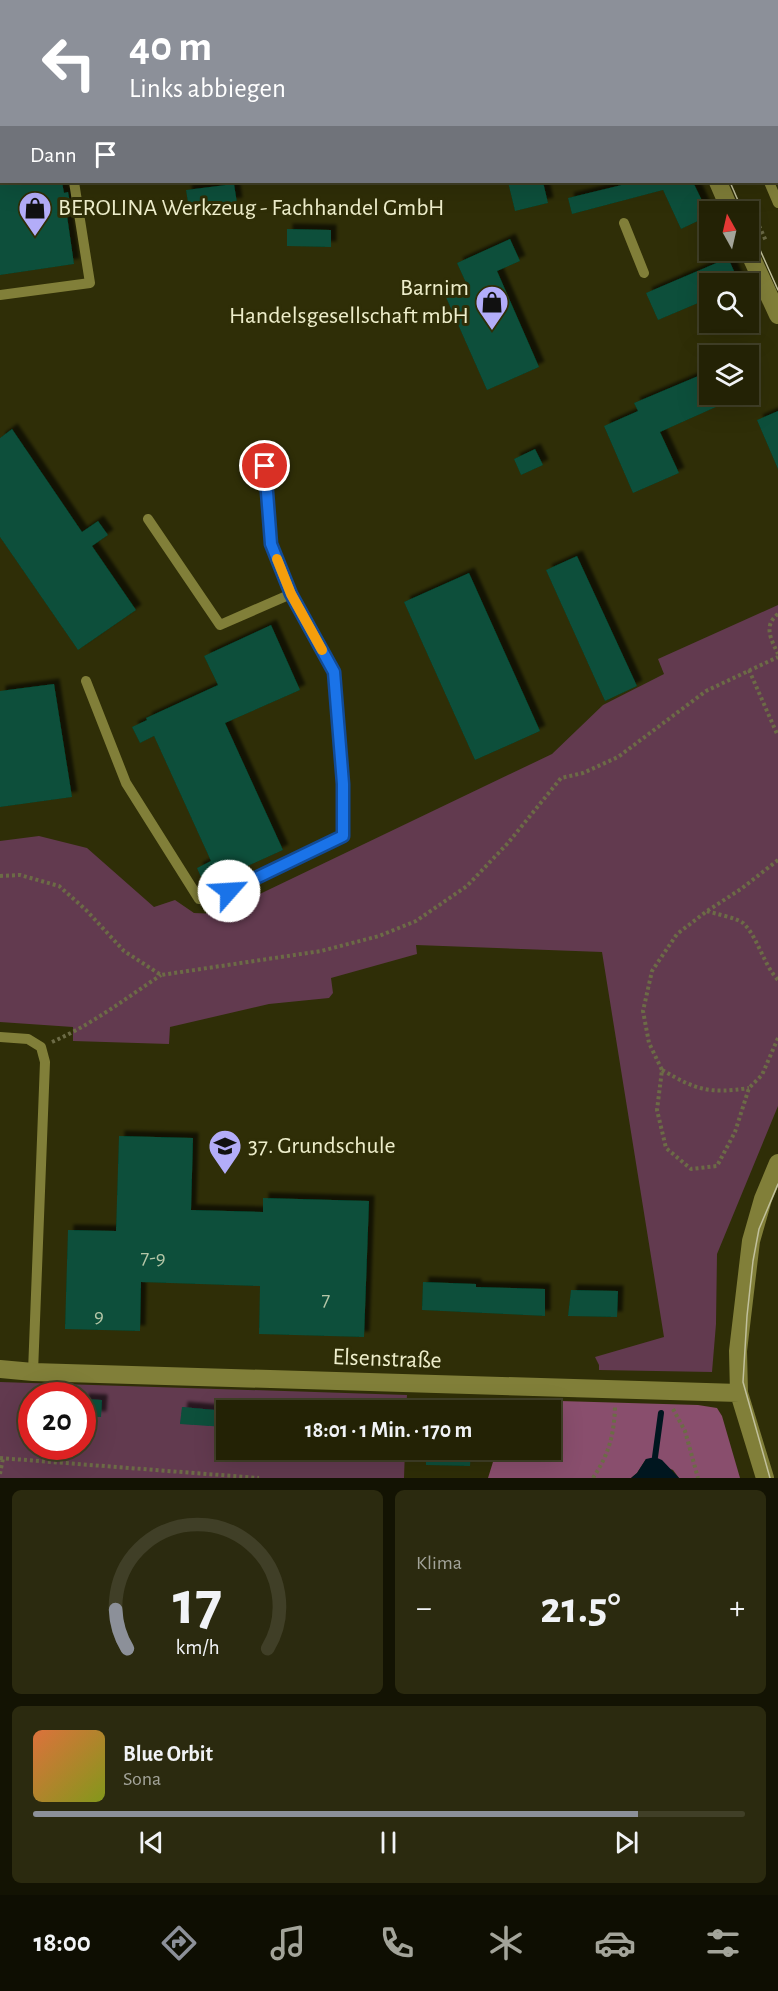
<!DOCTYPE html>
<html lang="de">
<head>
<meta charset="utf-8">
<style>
  body { margin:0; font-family:"Alegreya Sans",sans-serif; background:#2b2a0f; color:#f1f3f6; height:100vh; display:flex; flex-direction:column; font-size:22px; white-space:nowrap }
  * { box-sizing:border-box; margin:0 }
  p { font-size:20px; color:#a3a49a }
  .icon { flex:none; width:33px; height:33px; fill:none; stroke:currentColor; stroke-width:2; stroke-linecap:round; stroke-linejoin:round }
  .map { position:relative; height:1478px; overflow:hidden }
  .side { display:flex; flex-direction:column; gap:12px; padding:12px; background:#131303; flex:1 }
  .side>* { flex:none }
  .top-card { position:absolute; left:0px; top:0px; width:778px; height:183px; box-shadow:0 6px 24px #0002,0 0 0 2px #403f27; background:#8c9099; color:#fff; overflow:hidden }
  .needle { width:39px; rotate:352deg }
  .tools { position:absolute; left:699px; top:201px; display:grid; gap:12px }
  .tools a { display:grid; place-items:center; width:60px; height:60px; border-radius:0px; background:#232205; box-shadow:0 6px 24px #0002,0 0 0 2px #403f27; font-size:30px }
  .speed { position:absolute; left:18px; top:1382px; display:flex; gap:12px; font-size:30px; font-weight:700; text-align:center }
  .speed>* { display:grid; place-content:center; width:78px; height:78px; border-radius:50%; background:#232205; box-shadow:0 6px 24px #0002,0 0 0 2px #403f27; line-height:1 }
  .speed .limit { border:9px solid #d22; background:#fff; color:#111 }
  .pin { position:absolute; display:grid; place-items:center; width:51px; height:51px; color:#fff; margin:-26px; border:3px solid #fff; border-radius:50%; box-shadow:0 2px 6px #0007 }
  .me { position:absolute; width:66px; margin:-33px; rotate:64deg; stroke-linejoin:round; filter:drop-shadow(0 0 4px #0008) }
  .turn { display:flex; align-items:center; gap:21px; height:126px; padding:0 30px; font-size:27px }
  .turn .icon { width:78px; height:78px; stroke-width:2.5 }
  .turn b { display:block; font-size:42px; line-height:51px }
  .then { display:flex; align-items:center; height:57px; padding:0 30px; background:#0003; gap:12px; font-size:22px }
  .big { font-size:45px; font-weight:700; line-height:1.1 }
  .side .card { flex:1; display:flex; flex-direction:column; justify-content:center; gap:9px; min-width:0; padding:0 21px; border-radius:9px; background:#2b2a0f }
  .side .dial { align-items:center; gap:0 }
  .dial svg { height:156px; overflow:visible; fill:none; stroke:#403f27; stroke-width:7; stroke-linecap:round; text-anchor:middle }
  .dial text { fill:#f1f3f6; stroke:none }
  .song { display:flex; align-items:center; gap:18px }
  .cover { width:72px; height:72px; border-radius:9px; background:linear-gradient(135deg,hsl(20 70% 55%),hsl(70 70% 35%)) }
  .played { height:6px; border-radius:3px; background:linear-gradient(90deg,#8c9099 85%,#403f27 85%) }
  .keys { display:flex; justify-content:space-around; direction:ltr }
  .heat { display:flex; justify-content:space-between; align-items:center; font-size:33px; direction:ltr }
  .side .tiles { flex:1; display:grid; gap:12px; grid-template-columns:1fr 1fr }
  .card:last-child { grid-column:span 2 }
  .trip { position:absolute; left:216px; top:1400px; width:345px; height:60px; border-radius:0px; background:#232205; box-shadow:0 6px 24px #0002,0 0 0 2px #403f27; font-weight:700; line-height:60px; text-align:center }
  .dock { display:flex; height:96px; justify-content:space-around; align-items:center; background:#0e0e02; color:#a3a49a }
  .dock .icon { width:42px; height:42px }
  .dock .active { color:#8c9099 }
  .dock b { font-size:27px; color:#f1f3f6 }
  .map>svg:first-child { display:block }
  .green { fill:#623a4f; fill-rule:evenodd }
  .forest { fill:#894e6d }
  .water { fill:#00161f }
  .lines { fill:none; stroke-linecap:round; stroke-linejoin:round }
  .stream { stroke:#00161f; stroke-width:6 }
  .building { fill:#084f3b; filter:url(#shadow) }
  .path { stroke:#6c6b46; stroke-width:4; stroke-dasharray:3 3; stroke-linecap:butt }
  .lane { stroke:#817f39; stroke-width:10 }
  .secondary { stroke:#817f39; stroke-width:18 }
  .primary { stroke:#c27a34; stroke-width:18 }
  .tram { stroke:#c1c09c; stroke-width:1.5 }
  .route-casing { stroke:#114b97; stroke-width:15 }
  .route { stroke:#1a73e8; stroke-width:10 }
  .slow { stroke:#f59e0b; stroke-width:10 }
  .labels { text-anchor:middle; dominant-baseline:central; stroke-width:6; stroke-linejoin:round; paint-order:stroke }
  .number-label { font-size:21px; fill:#b4c6a7 }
  .poi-label { font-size:24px; fill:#eeeecb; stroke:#2f2e07; text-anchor:start }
  .street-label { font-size:24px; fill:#eeeecb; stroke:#2f2e07 }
</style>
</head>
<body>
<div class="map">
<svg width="778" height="1478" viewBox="0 0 778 1478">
  <defs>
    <filter id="shadow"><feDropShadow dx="5.5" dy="-5.5" stdDeviation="1.5" flood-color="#0009"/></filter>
  </defs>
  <rect width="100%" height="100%" fill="#2f2e07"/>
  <path class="green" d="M778 605V1106L717 1254 716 1324 712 1372 599 1370V1365L595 1357 664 1337 602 952 416 945 417 954 331 978 333 993 329 998 269 1004 170 1027 169 1044 73 1041V1027L0 1022V841L39 836 87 848 154 907 175 900 194 913 218 914 552 754 603 705 664 674 658 659Z
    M0 1382 407 1395 406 1410H226V1449H405L404 1478H0ZM32 1395H82V1446H32Z"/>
  <path class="forest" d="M494 1399 698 1405 717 1408 722 1416 740 1478H679L673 1470 646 1459 637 1473 631 1478H488L497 1449H550V1410H503Z"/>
  <path class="water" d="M655 1457 662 1460 679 1478H631L637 1473 646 1459Z"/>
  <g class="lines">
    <path class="stream" d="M655 1457 661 1413"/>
  </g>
  <path class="building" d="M0 182H62L64 193 68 192 71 208 66 209 74 264 0 275Z
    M508 182H543L548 203 515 211Z
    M634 182H693L708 213 699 217 700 220 681 229 663 190 572 214 568 198Z
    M234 184 237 203 189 209 186 190Z
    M287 229 331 230V247L287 246Z
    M510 239 520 261 497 271 539 367 487 390 445 295 467 285 457 263Z
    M728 258 740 284H710V298L658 320 646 293Z
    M710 371V394H745L660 432 679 473 633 493 604 426 638 411 634 403Z
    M778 411V469L757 420Z
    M12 429 82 532 98 521 108 535 92 546 136 610 78 650 0 537V438Z
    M535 449 543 465 521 475 514 459Z
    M577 556 637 686 605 701 546 570Z
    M469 573 540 731 475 760 404 602Z
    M271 625 300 690 225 723 283 850 219 879 218 877 204 884 197 868 211 861 154 736 140 743 132 727 147 720 146 718 218 685 204 656Z
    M54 684 72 797 0 807V691Z
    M119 1136 193 1138 191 1210 263 1212V1198L369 1201 364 1337 259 1334 260 1286 141 1282 140 1331 65 1329 68 1230 116 1231Z
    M423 1282 476 1284V1287L545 1289V1316L422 1310Z
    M571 1290 618 1291 617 1317 568 1316Z
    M83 1399 102 1400 101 1417 82 1416Z
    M182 1407 226 1411V1427L180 1424Z
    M426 1449H471L470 1466 426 1465Z"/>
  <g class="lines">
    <path class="path" d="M660 0 661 2
      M749 204 766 241
      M778 614C763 626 771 639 778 654
      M749 670 778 736
      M778 860 741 889 707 911 677 934 652 971 643 1011 649 1043 662 1070 657 1110 666 1148 691 1169 717 1166 735 1132 749 1088 762 1075 778 1038
      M0 876 20 875 59 886 86 910 124 951 161 975 321 951 379 936 416 921 467 886 508 843 561 778 583 773 618 757 706 691 778 657
      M707 911C716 914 737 918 743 923 758 937 763 964 778 980
      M52 1042C91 1025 125 999 161 975
      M662 1070C697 1090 708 1094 749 1088
      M673 1409 685 1431 698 1478
      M0 1458 259 1478
      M0 1474 3 1458
      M593 1478C609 1454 614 1435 615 1407"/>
    <path class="lane" d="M777 12H778
      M0 136 2 135
      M769 182 778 203
      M624 223 644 273
      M0 295 90 283 74 182
      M148 519 220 625 291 594
      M86 681 126 783 199 899 229 891 343 836V784L335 672 291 594 271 544 265 466
      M0 1037 28 1039 41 1047 45 1062 33 1372"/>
    <path class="secondary" d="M621 0 622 2
      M718 182 731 212
      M748 250 778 315
      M0 1369 33 1372 739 1393
      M765 1478 739 1393 738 1351 751 1241 763 1199 778 1163"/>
    <path class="primary" d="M160 2 172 0
      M439 2 450 0
      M0 21H2
      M0 58H2"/>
    <path class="tram" d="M648 0 649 2
      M730 182 743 212
      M748 223 778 290
      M770 1478 743 1382 747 1316 753 1261 759 1229 778 1184"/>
  </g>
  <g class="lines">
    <defs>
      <path id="route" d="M229 891 343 836V784L334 672 291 594 271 544 265 466"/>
    </defs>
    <use href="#route" class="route-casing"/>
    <use href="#route" class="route"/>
    <path class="slow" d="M277 559 291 594 322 650"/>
  </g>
  <defs>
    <symbol id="shop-pin" viewBox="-11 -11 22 30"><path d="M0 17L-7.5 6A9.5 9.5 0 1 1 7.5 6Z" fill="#b3adf9" stroke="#2f2e07"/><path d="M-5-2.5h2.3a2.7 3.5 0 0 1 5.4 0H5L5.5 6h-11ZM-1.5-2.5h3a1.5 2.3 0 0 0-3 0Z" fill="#111"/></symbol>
    <symbol id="school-pin" viewBox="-11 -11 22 30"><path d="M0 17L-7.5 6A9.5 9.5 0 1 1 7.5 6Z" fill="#b3adf9" stroke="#2f2e07"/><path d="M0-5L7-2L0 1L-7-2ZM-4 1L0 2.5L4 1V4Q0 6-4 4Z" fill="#111"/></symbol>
  </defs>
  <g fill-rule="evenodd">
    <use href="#shop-pin" x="16" y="189" width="38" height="52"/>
    <use href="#shop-pin" x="473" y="283" width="38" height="52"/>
    <use href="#school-pin" x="206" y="1127" width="38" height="52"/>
  </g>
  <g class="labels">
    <g class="number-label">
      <text x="153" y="1257">7-9</text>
      <text x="326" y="1299">7</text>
      <text x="99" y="1315">9</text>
    </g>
    <g class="poi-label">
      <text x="58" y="208">BEROLINA Werkzeug - Fachhandel GmbH</text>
      <text x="469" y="288" text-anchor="end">Barnim<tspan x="469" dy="28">Handelsgesellschaft mbH</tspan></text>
      <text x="248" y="1146">37. Grundschule</text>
    </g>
    <g class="street-label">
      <text transform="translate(387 1359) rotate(2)">Elsenstraße</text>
    </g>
  </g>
</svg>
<div class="tools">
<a><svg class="needle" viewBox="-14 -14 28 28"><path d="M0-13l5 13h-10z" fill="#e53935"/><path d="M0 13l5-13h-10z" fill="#a3a49a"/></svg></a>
<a><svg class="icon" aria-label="search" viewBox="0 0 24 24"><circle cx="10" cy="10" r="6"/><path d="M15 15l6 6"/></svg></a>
<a><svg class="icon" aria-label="layers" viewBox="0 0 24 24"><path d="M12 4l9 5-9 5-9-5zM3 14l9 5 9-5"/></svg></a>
</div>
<div class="speed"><div class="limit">20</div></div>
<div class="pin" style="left:265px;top:466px;background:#d93025"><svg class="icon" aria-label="arrive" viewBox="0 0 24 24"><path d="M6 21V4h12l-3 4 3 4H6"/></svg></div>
<svg class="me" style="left:229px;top:891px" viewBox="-20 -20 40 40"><circle r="19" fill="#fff"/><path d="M0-13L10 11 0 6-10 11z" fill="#1a73e8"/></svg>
<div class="trip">18:01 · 1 Min. · 170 m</div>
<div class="top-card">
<div class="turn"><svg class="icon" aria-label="left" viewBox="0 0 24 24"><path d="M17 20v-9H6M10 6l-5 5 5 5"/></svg><div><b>40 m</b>Links abbiegen</div></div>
<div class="then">Dann<svg class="icon" aria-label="arrive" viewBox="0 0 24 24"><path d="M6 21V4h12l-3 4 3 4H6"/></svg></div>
</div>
</div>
<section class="side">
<div class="tiles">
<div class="card dial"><svg viewBox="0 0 100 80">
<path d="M14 69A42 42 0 1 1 86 69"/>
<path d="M14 69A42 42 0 0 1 8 49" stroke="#8c9099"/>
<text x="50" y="56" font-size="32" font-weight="700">17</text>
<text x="50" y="72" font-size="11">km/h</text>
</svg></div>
<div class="card"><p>Klima</p>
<div class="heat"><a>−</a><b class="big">21.5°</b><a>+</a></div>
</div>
<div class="card">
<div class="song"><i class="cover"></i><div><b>Blue Orbit</b><p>Sona</p></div></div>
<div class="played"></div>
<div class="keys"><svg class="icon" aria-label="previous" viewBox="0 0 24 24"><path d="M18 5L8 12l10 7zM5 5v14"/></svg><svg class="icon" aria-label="pause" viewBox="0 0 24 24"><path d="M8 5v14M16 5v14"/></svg><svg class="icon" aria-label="next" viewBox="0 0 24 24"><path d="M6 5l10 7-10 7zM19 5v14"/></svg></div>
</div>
</div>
</section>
<nav class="dock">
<b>18:00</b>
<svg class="icon active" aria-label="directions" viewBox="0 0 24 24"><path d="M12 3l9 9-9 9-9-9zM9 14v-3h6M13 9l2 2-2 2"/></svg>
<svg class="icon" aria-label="music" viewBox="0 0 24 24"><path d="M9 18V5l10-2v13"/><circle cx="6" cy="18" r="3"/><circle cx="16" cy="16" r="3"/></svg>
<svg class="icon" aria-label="phone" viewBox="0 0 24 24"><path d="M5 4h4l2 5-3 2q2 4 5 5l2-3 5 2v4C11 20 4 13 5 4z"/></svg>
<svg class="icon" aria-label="climate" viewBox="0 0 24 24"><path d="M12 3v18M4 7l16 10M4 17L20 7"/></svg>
<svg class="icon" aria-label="car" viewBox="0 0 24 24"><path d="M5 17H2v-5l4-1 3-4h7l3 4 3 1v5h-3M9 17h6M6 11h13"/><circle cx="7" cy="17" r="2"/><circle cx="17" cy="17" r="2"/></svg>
<svg class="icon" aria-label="filters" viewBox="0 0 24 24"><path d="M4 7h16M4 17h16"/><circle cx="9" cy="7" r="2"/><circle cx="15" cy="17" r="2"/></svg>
</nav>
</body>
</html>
